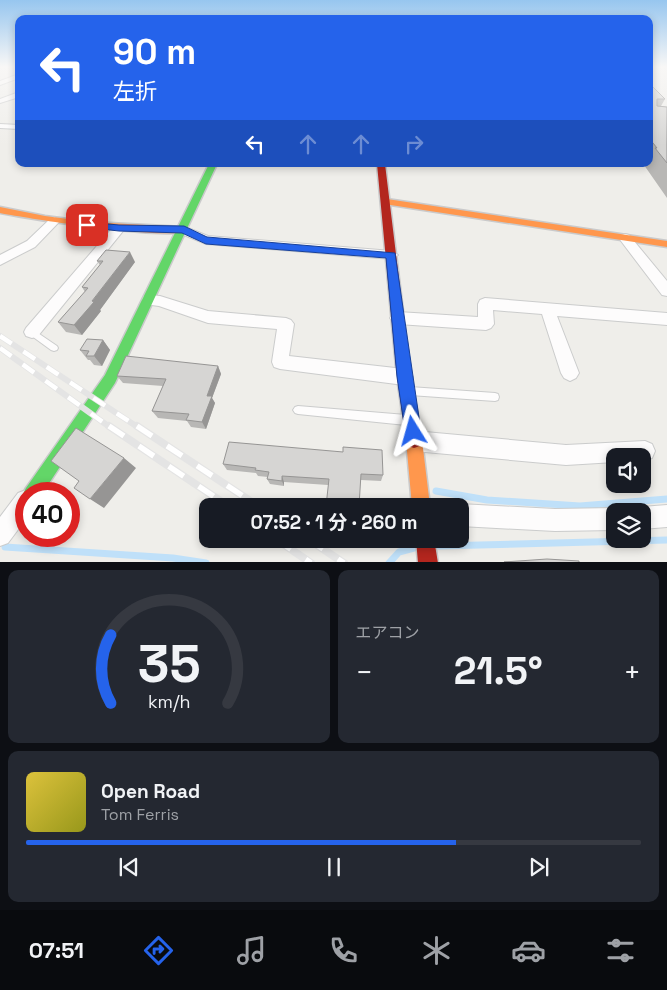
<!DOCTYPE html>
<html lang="ja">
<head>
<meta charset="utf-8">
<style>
  body { margin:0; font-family:"Space Grotesk","Noto Sans JP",sans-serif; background:#242831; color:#f1f3f6; height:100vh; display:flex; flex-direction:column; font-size:19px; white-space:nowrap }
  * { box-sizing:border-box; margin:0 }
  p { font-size:16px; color:#9ea1a6 }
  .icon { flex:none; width:28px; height:28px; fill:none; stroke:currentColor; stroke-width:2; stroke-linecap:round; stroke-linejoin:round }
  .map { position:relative; height:562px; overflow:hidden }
  .side { display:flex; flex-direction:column; gap:8px; padding:8px; background:#0d0f14; flex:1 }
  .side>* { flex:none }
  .hud { position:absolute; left:15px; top:15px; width:638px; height:152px; border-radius:10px; box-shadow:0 2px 8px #0003; background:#2563eb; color:#fff; overflow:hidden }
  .tools { position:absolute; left:606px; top:448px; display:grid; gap:10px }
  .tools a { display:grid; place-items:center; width:45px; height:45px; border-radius:10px; background:#171b24; box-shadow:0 2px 8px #0003; font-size:25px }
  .speed { position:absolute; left:15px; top:482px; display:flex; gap:10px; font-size:25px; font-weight:700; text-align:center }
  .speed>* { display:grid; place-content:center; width:65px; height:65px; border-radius:50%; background:#171b24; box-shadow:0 2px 8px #0003; line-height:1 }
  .speed .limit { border:8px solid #d22; background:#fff; color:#111 }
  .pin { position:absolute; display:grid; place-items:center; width:42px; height:42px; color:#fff; margin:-21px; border-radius:10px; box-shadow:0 2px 8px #0006 }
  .me { position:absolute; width:55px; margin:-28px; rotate:352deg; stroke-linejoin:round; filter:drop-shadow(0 0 4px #0008) }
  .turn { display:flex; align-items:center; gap:18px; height:105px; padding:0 15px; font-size:22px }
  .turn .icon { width:65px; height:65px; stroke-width:2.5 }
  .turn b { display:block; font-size:35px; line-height:42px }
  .lanes { display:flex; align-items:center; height:48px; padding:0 15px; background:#0003; justify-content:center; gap:25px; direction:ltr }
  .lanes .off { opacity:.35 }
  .big { font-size:38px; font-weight:700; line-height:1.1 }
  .side .widget { flex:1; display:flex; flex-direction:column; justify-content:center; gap:8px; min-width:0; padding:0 18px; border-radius:10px; background:#242831 }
  .side .dial { align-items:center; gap:0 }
  .dial svg { height:130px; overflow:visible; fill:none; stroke:#363941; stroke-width:7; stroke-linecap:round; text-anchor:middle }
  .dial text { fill:#f1f3f6; stroke:none }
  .song { display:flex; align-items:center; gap:15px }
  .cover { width:60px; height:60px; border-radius:8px; background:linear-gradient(135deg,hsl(50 70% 55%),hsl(60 70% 35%)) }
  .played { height:5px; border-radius:2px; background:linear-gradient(90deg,#2563eb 70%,#363941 70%) }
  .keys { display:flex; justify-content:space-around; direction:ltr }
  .heat { display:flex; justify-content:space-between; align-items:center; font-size:28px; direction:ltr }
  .side .tiles { flex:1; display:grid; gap:8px; grid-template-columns:1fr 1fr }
  .widget:last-child { grid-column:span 2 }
  .trip { position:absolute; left:199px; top:498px; width:270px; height:50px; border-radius:10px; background:#171b24; box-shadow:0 2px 8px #0003; font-weight:700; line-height:50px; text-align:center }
  .menu { display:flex; height:80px; justify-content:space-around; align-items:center; background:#090b0e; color:#9ea1a6 }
  .menu .icon { width:35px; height:35px }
  .menu .selected { color:#2563eb }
  .menu b { font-size:22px; color:#f1f3f6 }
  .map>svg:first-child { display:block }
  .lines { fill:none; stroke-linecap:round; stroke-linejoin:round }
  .stream { stroke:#bfe0f9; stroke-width:7 }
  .lane-casing { stroke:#cbcccc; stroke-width:2 }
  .street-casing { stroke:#cbcccc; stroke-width:2 }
  .fast-casing { stroke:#cacacb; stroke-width:3 }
  .slow-casing { stroke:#cacacb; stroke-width:3 }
  .jam-casing { stroke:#cacacb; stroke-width:3 }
  .lane { fill:#fdfcfc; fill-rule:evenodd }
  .street { fill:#fdfcfc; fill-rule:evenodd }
  .fast { fill:#63d668; fill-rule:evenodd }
  .slow { fill:#ff974d; fill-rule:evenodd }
  .jam { fill:#b3261e; fill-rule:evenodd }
  .rail-far1-casing { stroke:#e4e4e4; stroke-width:6 }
  .rail-casing { stroke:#e4e4e4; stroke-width:8 }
  .rail-far1 { stroke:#fff; stroke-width:4.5; stroke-dasharray:14; stroke-linecap:butt }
  .rail { stroke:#fff; stroke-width:5.5; stroke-dasharray:18; stroke-linecap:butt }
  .wall { fill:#b8b7b5 }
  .shaded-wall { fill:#969594 }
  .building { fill:#d6d5d3; stroke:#969594 }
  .route { fill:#2563eb; stroke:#184099 }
</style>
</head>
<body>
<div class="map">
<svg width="667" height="563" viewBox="0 0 667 563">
  <rect width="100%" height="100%" fill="#efeeea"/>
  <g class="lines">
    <path class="stream" d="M436 491 487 500 580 506 667 499
      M439 546 667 540
      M5 547 173 558 206 563
      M389 563 399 552 414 548"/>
    <defs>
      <path id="lane" d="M32 329 57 346 58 348 57 350 54 351 51 350 29 334 28 332 29 330Z
        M410 387 495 393 498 394 499 397 498 400 495 401 410 395 407 394 406 391 407 388Z
        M298 406 406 415 409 417 411 420 409 423 406 425 298 414 295 413 293 410 295 407Z"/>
      <path id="street" d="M19 74V78L0 85V81Z
        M19 92V97L0 103V99Z
        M0 124 19 125V129L0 128Z
        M54 217 60 221 35 247 0 265V255L27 241 50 219Z
        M119 224 125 228 123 231 38 336 32 338 26 336 24 332 26 328 115 225Z
        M183 226 208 236 392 251 398 255 392 259 206 244 179 233 177 230Z
        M625 234 629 235 667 281V296L662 295 621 241 619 238 621 235Z
        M149 295 160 296 208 311 286 318 291 320 294 324 289 356 404 369 410 372 413 377 410 382 404 385 280 369 274 367 272 362 277 329 208 323 159 306 144 304 142 300 144 296Z
        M485 298 667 313V325L557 316 579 373 576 378 570 381 564 378 561 373 542 314 493 310 494 324 491 328 486 330 398 324 393 322 390 318 393 314 398 312 478 317V304L480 300Z
        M414 431 566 445 645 441 652 444 655 451 652 458 642 461V456H615V462L566 465 414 451 407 448 404 441 407 434Z
        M26 490 34 494H26V519L8 543 0 546V517L18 493Z
        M460 504 555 509 615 508 623 511H615V530L555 531 460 526V506H454Z
        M667 505V527L642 529V511L634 510 642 507Z"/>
      <path id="fast" d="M209 164H217L115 383 42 494H26V500L23 494 26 488 105 375Z"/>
      <path id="slow" d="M387 199 667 241V247L384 204V200Z
        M0 207 45 216 91 222 183 227 188 230C175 242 25 218 0 213Z
        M414 432 420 434 422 440 430 506H412L406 440 408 434Z"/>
      <path id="jam" d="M377 164H385L411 377 422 440 420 446 414 448 408 446 406 440 397 377Z
        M416 539H434L438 563H418Z"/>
    </defs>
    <use href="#lane" class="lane-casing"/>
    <use href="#street" class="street-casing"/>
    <use href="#fast" class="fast-casing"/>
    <use href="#slow" class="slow-casing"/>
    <use href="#jam" class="jam-casing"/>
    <use href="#lane" class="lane"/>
    <use href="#street" class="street"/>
    <use href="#fast" class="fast"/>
    <use href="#slow" class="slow"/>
    <use href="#jam" class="jam"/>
    <defs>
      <path id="rail-far1" d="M0 336 139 428
        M0 348 111 428"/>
      <path id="rail" d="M109 426 228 506
        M137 426 258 506
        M276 539 311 563
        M308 539 344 563"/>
    </defs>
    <use href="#rail-far1" class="rail-far1-casing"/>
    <use href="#rail" class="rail-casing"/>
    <use href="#rail-far1" class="rail-far1"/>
    <use href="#rail" class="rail"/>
  </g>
  <path class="wall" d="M649 83 665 99 661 106 667 107V198L644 165 645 164H649Z
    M97 261 135 262 100 310 101 311 82 335 66 332 58 322 85 292 82 287 100 265Z
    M103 340 110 350 102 366 94 365 90 360H88L80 350Z
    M218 366 221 374 212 398 215 403 206 429 191 427 187 421 158 418 152 411 163 386 123 383 117 376Z
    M223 464 383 475 381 481 361 480 328 485 284 482V486L270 484 267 479 268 477 258 476 256 473 227 470Z"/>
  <path class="shaded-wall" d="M130 252 135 262 100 310 101 311 82 335 74 325Z
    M103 340 110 350 102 366 94 356Z
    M218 366 221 374 212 398 215 403 206 429 202 422 207 396Z
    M124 458 136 468 104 508 90 499Z
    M282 476 284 482V486L282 481Z"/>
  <path class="building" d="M649 83 665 99H657V106L667 107V163L655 148H657L649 138Z
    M106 250 130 252 92 301 94 302 74 325 58 322 88 288 82 287 103 261H97Z
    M87 339 103 340 94 356H86L89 351 80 350Z
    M126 356 218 366 207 396H212L202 422 186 420 189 414 152 411 166 379 117 376Z
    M76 428 124 458 90 499 74 488 79 481 51 461Z
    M229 442 343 452V447L382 450 383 475 361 474 359 506H326L329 479 282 476V481L267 479 269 472 255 470 256 468 223 464Z
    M547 559 579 561V563L504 562Z"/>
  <linearGradient id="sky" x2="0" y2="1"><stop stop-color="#97c6ef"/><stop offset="0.46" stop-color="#f8f7f6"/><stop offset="1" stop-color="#f8f7f6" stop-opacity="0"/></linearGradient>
  <rect width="667" height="145" fill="url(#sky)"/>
  <path class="route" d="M87 222 119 225 184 226 207 237 395 253 421 431 418 436 413 439 407 436 405 431 397 377 386 258 206 244 182 233 119 231 83 227V223Z"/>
</svg>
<div class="tools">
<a><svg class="icon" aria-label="sound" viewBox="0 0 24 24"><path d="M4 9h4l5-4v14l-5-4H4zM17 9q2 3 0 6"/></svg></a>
<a><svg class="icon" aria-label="layers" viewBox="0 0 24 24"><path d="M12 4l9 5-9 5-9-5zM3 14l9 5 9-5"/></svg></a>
</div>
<div class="speed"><div class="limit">40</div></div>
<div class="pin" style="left:87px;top:225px;background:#d93025"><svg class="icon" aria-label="arrive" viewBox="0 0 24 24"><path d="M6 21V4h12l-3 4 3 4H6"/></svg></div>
<svg class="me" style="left:413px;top:431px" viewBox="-20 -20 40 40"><path d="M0-17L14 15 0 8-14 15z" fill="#2563eb" stroke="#fff" stroke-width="4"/></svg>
<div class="trip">07:52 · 1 分 · 260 m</div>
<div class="hud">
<div class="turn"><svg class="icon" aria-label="left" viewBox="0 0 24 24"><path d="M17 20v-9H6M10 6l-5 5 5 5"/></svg><div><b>90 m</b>左折</div></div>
<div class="lanes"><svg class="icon" aria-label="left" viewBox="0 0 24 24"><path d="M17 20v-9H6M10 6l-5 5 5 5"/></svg><svg class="icon off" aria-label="ahead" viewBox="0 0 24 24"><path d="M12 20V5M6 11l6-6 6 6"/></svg><svg class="icon off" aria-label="ahead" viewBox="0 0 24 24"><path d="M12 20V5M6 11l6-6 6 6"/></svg><svg class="icon off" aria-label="right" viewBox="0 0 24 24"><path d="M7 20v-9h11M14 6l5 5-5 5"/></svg></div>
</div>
</div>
<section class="side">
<div class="tiles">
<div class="widget dial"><svg viewBox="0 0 100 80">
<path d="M14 69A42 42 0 1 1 86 69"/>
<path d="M14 69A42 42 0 0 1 14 27" stroke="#2563eb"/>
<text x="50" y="56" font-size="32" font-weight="700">35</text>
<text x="50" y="72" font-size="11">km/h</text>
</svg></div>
<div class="widget"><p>エアコン</p>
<div class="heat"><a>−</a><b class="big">21.5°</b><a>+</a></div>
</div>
<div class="widget">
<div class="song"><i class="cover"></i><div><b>Open Road</b><p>Tom Ferris</p></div></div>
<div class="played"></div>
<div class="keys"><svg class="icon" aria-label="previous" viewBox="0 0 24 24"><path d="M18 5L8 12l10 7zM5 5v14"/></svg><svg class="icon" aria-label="pause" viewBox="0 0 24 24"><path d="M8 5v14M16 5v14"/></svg><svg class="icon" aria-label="next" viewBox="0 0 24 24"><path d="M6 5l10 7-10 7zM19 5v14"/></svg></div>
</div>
</div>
</section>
<nav class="menu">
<b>07:51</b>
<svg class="icon selected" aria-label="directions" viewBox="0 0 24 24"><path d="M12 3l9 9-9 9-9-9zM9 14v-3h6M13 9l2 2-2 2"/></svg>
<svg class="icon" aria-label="music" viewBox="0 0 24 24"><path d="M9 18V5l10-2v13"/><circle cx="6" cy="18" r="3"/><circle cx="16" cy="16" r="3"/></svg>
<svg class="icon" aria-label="phone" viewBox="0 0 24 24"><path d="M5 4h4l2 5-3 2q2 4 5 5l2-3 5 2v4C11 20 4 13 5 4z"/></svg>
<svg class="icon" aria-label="climate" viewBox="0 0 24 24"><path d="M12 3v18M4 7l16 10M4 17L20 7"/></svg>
<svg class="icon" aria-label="car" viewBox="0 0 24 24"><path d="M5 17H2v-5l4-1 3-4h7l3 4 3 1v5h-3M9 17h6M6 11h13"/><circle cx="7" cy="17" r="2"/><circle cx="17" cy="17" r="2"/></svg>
<svg class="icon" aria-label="filters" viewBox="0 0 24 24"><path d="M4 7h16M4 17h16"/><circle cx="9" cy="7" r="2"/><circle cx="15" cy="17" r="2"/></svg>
</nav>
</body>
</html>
